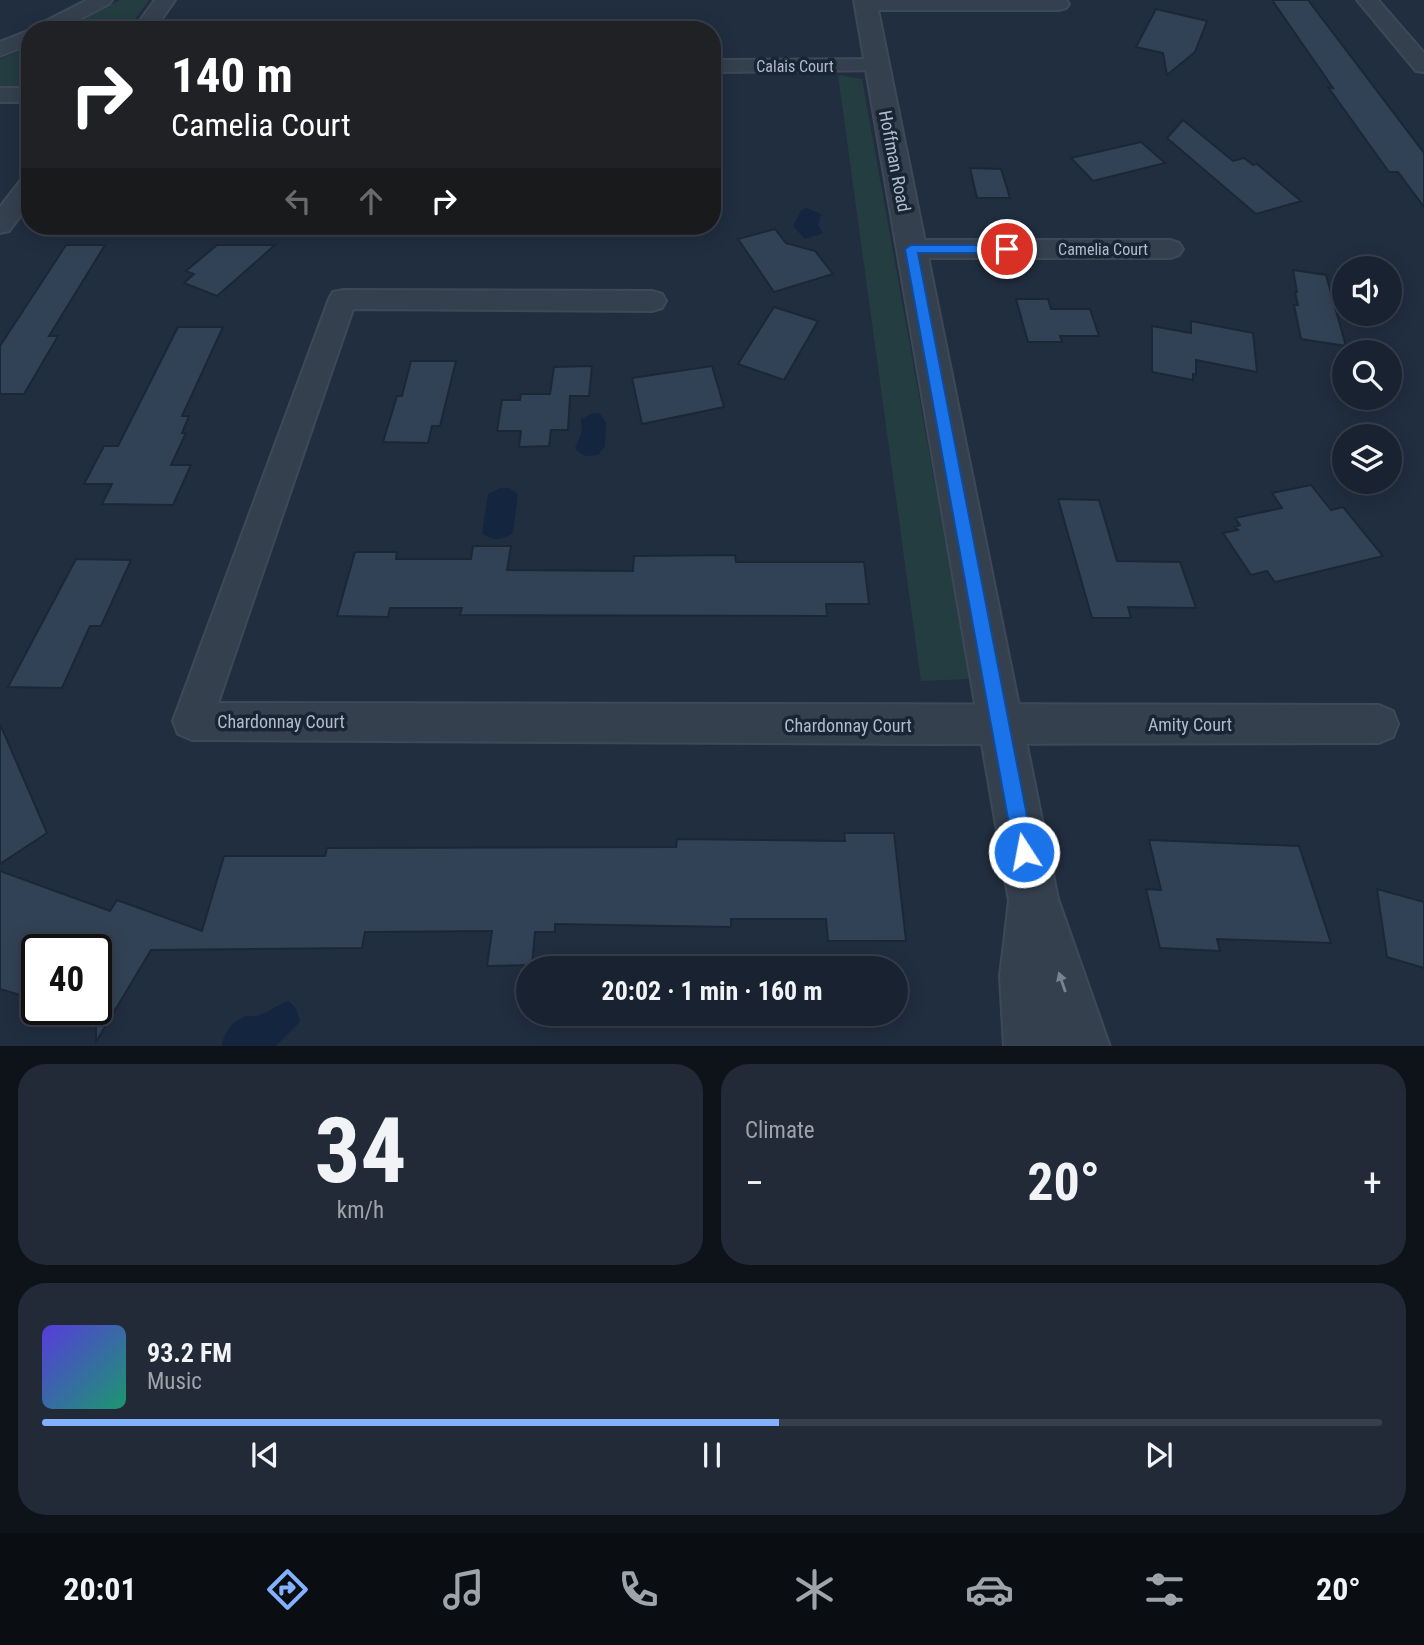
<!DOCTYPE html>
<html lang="en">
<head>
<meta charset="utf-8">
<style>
  body { margin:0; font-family:"Roboto Condensed",sans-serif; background:#222a38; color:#f1f3f6; height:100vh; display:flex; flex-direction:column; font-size:26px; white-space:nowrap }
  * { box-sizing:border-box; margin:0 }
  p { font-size:23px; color:#9fa4ab }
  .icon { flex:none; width:38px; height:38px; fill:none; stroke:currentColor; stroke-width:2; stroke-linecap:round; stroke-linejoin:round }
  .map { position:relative; height:1046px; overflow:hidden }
  .sheet { display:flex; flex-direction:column; gap:18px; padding:18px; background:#0e131a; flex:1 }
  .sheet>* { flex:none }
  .banner { position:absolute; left:21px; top:21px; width:700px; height:214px; border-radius:28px; box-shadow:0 4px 18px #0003,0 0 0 2px #373f4c; background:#202124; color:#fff; overflow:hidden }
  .buttons { position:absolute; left:1332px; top:256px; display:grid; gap:14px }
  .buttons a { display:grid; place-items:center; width:70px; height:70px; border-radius:50%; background:#192230; box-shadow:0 4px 18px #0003,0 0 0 2px #373f4c; font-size:35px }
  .speed { position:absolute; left:21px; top:934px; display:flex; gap:14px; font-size:35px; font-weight:700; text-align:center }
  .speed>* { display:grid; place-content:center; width:91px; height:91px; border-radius:50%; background:#192230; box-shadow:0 4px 18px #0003,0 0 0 2px #373f4c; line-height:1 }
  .speed .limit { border:4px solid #111; border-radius:10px; background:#fff; color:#111 }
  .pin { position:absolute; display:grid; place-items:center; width:60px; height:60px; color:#fff; margin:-30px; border:4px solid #fff; border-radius:50%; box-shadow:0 2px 7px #0007 }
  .me { position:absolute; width:77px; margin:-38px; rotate:349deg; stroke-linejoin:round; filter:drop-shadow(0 0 5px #0008) }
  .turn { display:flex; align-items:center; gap:24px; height:147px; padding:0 35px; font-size:32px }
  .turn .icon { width:91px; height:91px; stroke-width:2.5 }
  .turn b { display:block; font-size:49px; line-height:60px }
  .lanes { display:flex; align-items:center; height:66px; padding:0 35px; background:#0003; justify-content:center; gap:35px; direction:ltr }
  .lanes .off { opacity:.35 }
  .big { font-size:52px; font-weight:700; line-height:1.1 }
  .sheet .tile { flex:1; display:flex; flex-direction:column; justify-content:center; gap:10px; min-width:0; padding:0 24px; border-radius:28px; background:#222a38 }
  .sheet .dial { align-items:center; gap:0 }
  .dial b { font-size:91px; line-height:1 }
  .song { display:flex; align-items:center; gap:21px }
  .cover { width:84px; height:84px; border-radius:10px; background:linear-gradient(135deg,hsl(250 70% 55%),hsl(160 70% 35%)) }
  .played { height:7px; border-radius:4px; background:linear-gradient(90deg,#82b1ff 55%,#373f4c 55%) }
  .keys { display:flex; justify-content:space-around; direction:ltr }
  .heat { display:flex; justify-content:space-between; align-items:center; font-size:38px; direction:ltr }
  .sheet .tiles { flex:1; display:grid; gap:18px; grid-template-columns:1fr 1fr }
  .tile:last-child { grid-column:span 2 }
  .trip { position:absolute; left:516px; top:956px; width:392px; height:70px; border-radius:35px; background:#192230; box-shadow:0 4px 18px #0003,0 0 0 2px #373f4c; font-weight:700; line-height:70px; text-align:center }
  .tabs { display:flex; height:112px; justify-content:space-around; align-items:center; background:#0a0e13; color:#9fa4ab }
  .tabs .icon { width:49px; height:49px }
  .tabs .current { color:#82b1ff }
  .tabs b { font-size:32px; color:#f1f3f6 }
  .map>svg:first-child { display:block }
  .green { fill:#233d41 }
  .water { fill:#13253f }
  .building { fill:#324256; stroke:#1c2736; stroke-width:2 }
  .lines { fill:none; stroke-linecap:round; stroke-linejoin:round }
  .minor-casing { stroke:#3e4958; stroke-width:4 }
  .tertiary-casing { stroke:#3e4958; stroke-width:4 }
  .minor { fill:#35404f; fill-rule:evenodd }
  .tertiary { fill:#35404f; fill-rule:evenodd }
  .oneway { fill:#798493 }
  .route { fill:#1a73e8; stroke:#114b97; stroke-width:2 }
  .labels { text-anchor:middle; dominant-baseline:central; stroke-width:7; stroke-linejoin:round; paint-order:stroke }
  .far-street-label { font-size:16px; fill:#b1bbcb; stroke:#1a2534 }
  .street-label { font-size:18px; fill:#b1bbcb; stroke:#1a2534 }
</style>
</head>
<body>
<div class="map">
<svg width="1424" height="1047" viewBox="0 0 1424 1047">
  <rect width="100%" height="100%" fill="#212e40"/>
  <path class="green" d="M120 0H149L127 30H64Z
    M30 46V86H0V59Z
    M838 75 862 79 970 679 921 681Z"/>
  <path class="water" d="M806 208 821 214 818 225 823 233 805 239 793 226 801 211Z
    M594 413 600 414 606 422 605 446 598 455 586 456 578 452 575 448 582 432 581 419Z
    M500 488H509L518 494 513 533C502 540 493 542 482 533L488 494Z
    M289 1001 296 1009 300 1022 276 1046H222C223 1033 233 1020 246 1016 250 1015 254 1017 257 1016 269 1013 277 1004 289 1001Z"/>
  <path class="building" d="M1272 0H1308L1424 153V207L1398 172H1389L1328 87 1333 88Z
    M1156 9 1207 21 1195 52 1167 75 1163 53 1136 47Z
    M1183 120 1233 161 1244 158 1253 165 1257 164 1301 201 1256 214 1167 138Z
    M1141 142 1165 163 1093 181 1071 158Z
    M970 168 1001 169 1010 198H977Z
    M775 229 786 243 815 251 833 274 774 292 738 239Z
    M66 245H105L49 336H58L24 394H0V346Z
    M217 245H275L217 296 184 283 194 274 186 271Z
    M1293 270 1326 275 1346 346 1301 339 1294 305H1298L1295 292H1297Z
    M1016 299H1048L1051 309H1090L1099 336H1060L1062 342H1028Z
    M774 307 818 321 784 380 738 364Z
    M1191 321 1253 333 1257 372 1196 360V375L1193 374V380L1152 372V326L1191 333Z
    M178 327H223L182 416H189L182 433H186L171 465H191L173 505 102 504 112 484H84L104 446H118Z
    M411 361H456L440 426H432L428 443 383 442 397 396H402Z
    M592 366 589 396H570L568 430H551L549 446 519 447 521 431H497L502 400H520L521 394H550L554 367Z
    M712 366 724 407 642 424 632 378Z
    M1311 485 1331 510 1343 507 1383 556 1275 582 1267 571 1251 575 1223 533 1238 530 1235 527 1240 525 1235 518 1282 508 1272 493Z
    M1058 499 1099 500 1117 561 1180 562 1196 608 1128 607 1131 618H1092Z
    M473 546H511L507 570 633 571 634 556 735 555 736 562H864L869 604H826L827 616 460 615 462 608H390L388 617 337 616 355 552H397L396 559H471Z
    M76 559 131 560 101 626H90L62 688 8 687Z
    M0 724 47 833 0 864Z
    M844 833H894L906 941H828L826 919H731V927L555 924V932H535L532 965 487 966 492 931 365 932 362 948 151 950 96 1042V950H37V1000L0 989V871L110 911 117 900 202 931 224 856H325L327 848 676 847 677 839 845 841Z
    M1149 840 1299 846 1331 943 1217 939 1220 951 1160 948 1146 889 1161 890Z
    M1377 889 1424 902V968L1387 957Z"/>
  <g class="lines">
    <defs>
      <path id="minor" d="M87 0H112L109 4 59 30H33L36 26Z
        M155 0H175L154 30H133Z
        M858 0H1066L1069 4 1066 8 1059 10H865L858 8 855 4Z
        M1357 0H1378L1424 53V72L1416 71Z
        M30 30V44L0 56V42Z
        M877 59 885 60 888 65 885 70 712 72V60Z
        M0 88H30V102H0Z
        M30 178V203L9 231 0 233V207L21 180Z
        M911 240H1170L1179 243 1183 249 1179 255 1170 258H911L902 255 898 249 902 243Z
        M343 290 652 291 662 294 666 301 662 308 652 311 353 309 218 703 1379 705 1393 711 1398 724 1393 737 1379 743 933 744 192 740 178 734 173 721 329 299 333 292Z"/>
      <path id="tertiary" d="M854 0H876L1058 899 1110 1047H1004L1000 976 1009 901Z"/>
    </defs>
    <use href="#minor" class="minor-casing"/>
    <use href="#tertiary" class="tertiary-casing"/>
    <use href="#minor" class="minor"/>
    <use href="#tertiary" class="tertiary"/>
  </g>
  <defs><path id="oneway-solid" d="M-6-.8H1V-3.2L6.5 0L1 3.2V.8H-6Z" transform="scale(1.75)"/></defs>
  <use class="oneway" href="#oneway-solid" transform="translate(1062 982) rotate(-109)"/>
  <path class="route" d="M911 245H1007L1014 249 1007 253H918L1034 852 1032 860 1024 862 1017 860 1014 852 905 249Z"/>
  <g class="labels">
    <g class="far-street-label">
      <text x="795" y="66">Calais Court</text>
      <text x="1103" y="249">Camelia Court</text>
    </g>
    <g class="street-label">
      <text transform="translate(895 161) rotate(79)">Hoffman Road</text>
      <text x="281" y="721">Chardonnay Court</text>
      <text x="1190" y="724">Amity Court</text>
      <text x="848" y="725">Chardonnay Court</text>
    </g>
  </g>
</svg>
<div class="buttons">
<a><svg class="icon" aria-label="sound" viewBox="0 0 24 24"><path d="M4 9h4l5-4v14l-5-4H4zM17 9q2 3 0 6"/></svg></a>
<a><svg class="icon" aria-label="search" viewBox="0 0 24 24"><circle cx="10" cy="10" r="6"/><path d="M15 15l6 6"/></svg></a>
<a><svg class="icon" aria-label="layers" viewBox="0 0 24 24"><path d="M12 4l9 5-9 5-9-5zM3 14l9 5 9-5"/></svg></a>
</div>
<div class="speed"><div class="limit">40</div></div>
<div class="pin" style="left:1007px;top:249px;background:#d93025"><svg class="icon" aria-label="arrive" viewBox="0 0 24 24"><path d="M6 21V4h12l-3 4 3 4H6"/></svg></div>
<svg class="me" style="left:1024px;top:852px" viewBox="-20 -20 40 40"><circle r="17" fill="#1a73e8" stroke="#fff" stroke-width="3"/><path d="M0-11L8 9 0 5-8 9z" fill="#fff"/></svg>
<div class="trip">20:02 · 1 min · 160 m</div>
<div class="banner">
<div class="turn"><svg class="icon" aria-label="right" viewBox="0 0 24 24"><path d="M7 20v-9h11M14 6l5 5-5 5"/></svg><div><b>140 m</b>Camelia Court</div></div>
<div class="lanes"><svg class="icon off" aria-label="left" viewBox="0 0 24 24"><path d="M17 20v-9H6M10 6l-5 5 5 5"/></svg><svg class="icon off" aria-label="ahead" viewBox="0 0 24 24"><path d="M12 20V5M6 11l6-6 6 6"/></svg><svg class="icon" aria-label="right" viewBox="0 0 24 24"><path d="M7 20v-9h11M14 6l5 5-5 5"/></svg></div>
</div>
</div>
<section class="sheet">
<div class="tiles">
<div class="tile dial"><b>34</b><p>km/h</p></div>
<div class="tile"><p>Climate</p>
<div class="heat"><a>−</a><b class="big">20°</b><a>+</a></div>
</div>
<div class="tile">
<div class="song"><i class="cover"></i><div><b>93.2 FM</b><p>Music</p></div></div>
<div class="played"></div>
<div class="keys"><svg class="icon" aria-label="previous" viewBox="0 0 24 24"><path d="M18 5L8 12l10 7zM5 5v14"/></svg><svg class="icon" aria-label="pause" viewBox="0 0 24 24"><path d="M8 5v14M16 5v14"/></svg><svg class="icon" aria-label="next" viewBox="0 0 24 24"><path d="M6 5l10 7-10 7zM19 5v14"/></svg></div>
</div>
</div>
</section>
<nav class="tabs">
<b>20:01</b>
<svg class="icon current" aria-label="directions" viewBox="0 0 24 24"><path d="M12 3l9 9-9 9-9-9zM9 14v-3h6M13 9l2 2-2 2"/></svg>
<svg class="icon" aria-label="music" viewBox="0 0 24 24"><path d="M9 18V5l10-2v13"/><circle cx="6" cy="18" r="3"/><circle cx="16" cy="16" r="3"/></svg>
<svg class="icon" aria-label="phone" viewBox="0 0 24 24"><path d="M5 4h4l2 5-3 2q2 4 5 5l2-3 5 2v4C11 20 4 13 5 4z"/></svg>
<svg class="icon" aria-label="climate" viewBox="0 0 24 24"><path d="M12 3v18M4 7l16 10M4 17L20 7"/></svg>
<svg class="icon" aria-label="car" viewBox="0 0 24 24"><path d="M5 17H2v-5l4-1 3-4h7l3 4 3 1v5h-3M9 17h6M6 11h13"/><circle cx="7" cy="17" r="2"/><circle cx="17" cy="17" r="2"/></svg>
<svg class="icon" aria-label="filters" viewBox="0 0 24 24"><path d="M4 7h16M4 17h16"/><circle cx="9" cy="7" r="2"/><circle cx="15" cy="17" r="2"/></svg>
<b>20°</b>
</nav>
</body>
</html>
